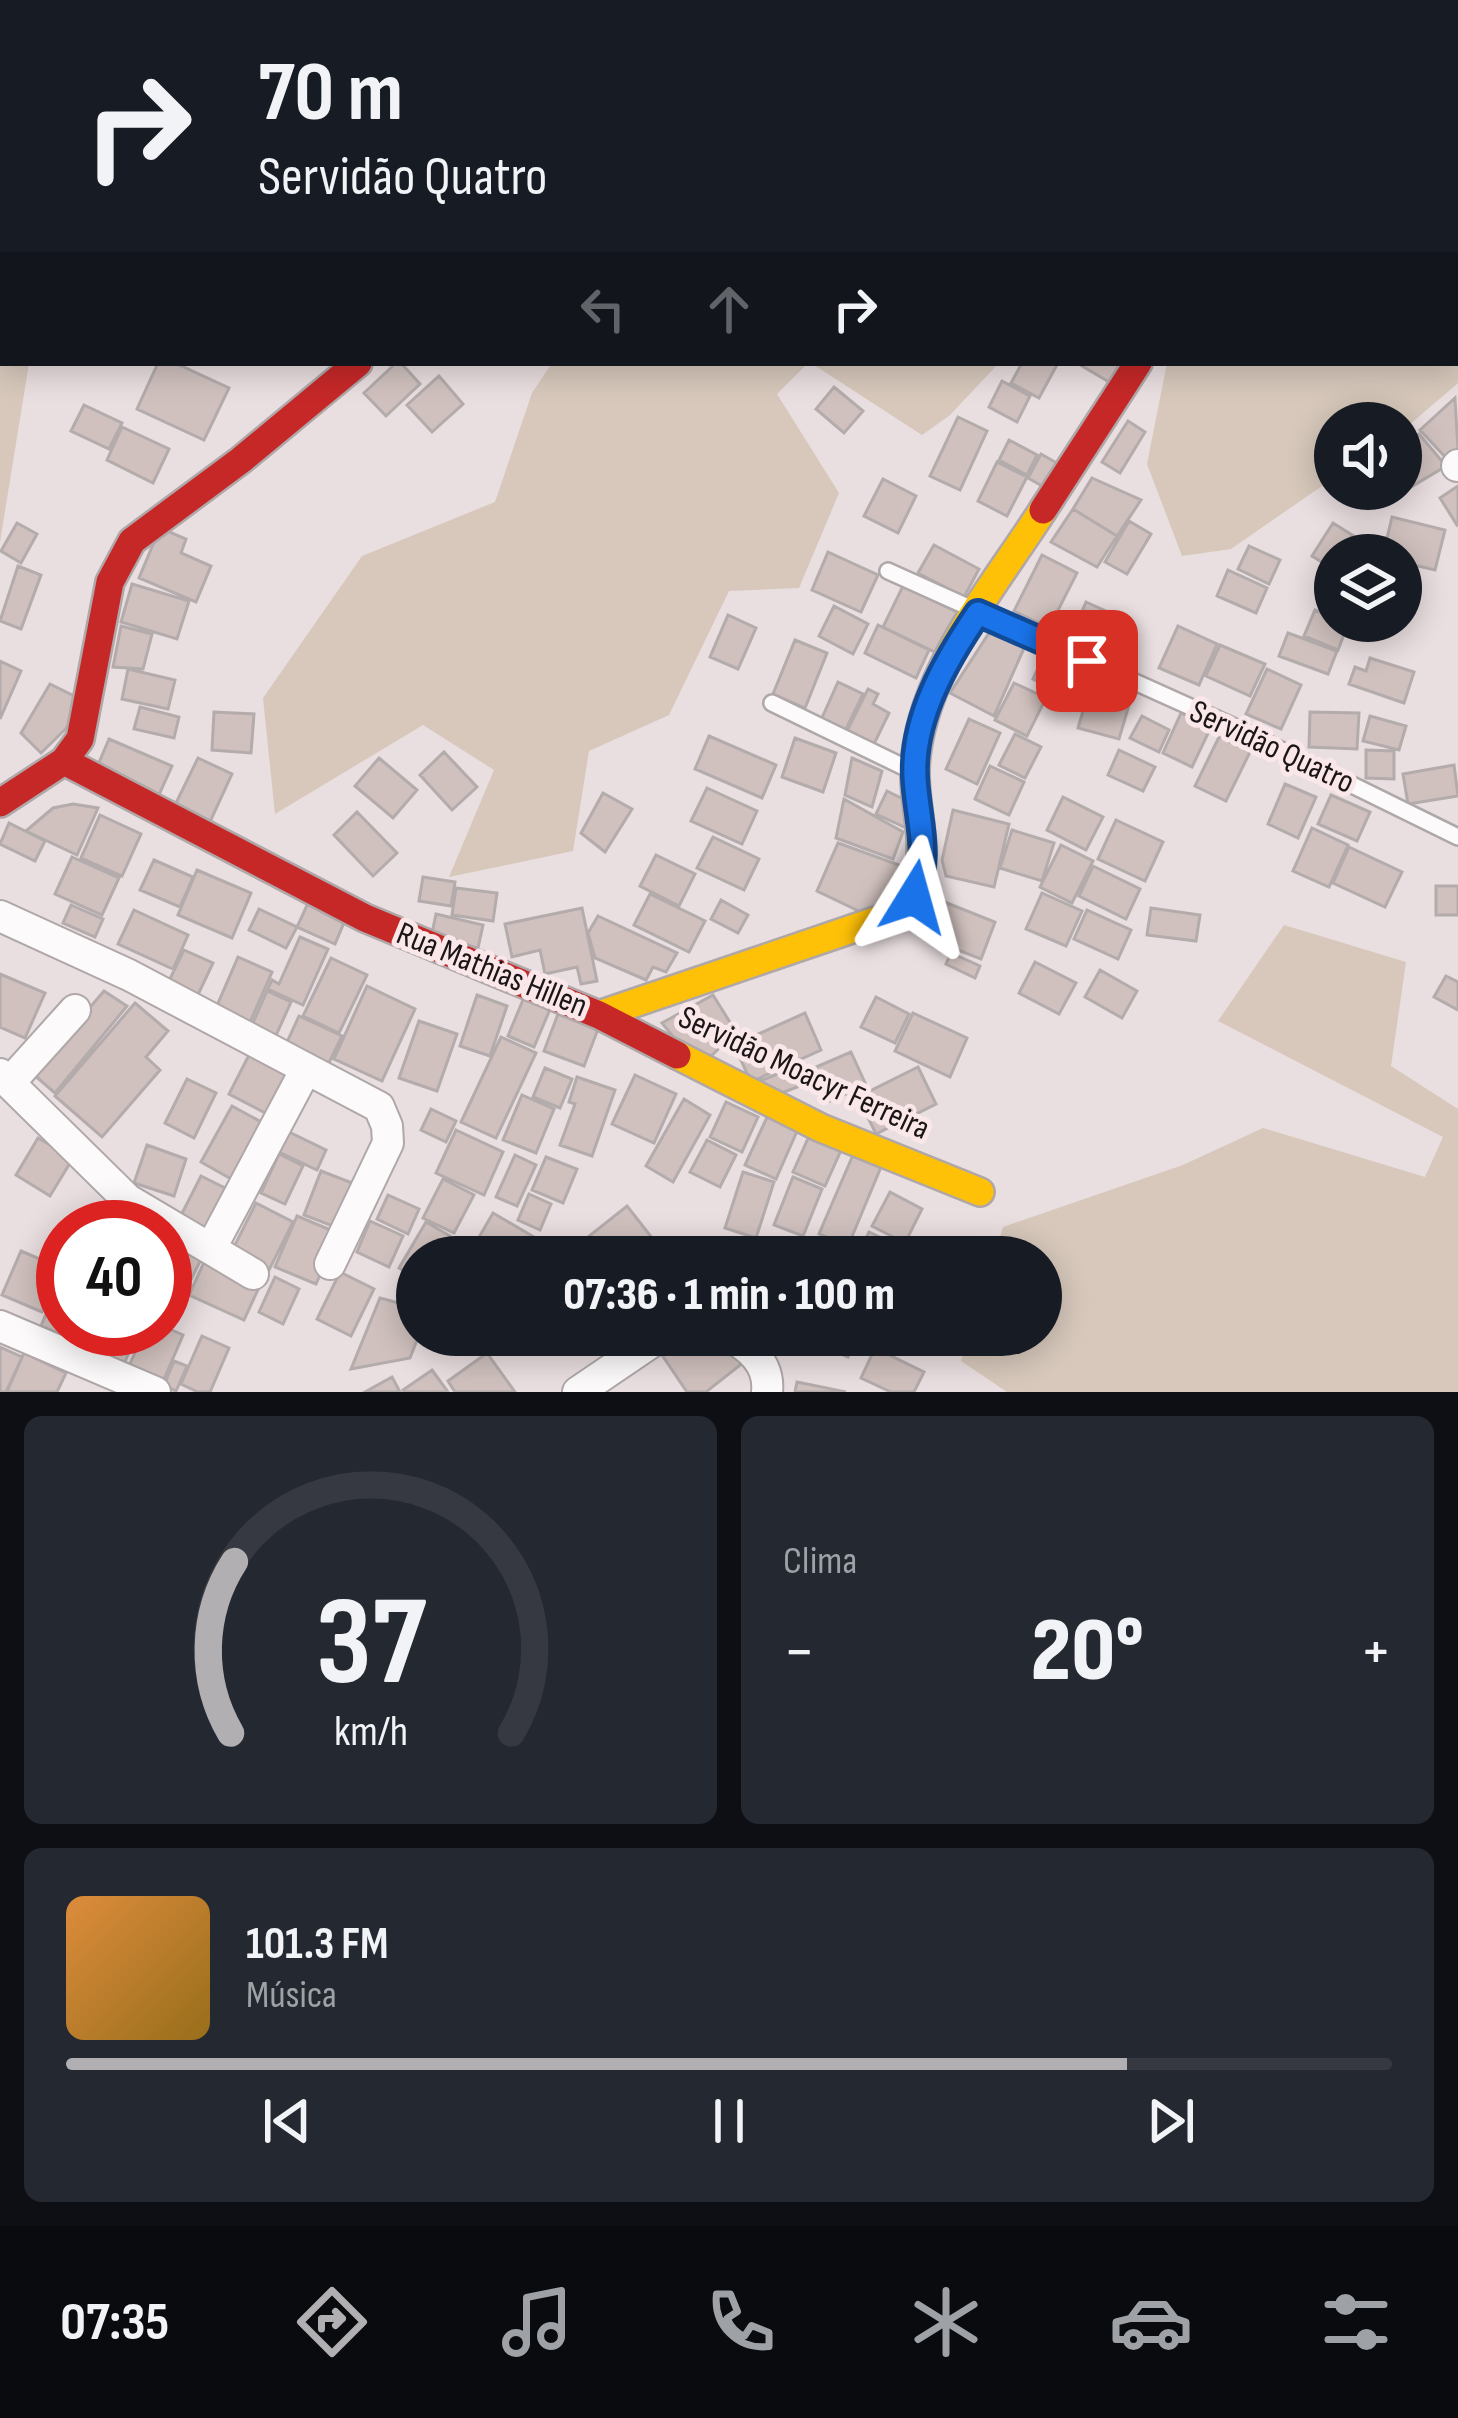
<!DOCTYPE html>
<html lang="pt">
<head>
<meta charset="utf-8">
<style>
  body { margin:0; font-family:"Sofia Sans Condensed",sans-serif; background:#242831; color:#f1f3f6; height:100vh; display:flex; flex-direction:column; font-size:45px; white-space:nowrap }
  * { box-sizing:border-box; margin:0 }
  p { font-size:39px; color:#9ea1a6 }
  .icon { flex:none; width:66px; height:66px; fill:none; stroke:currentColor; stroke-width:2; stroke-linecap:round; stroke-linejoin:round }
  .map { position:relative; height:1392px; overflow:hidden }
  .drawer { display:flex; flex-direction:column; gap:24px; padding:24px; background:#0d0f14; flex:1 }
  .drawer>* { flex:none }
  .banner { position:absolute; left:0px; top:0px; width:1458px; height:366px; box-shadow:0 6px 30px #0003; background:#171b24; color:#f1f3f6; overflow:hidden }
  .fabs { position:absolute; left:1314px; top:402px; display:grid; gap:24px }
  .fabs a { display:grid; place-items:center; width:108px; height:108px; border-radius:50%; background:#171b24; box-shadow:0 6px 30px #0003; font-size:60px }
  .speed { position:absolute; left:36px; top:1200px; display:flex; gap:24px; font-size:60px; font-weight:700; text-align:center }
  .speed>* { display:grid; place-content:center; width:156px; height:156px; border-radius:50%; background:#171b24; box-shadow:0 6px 30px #0003; line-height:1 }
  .speed .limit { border:18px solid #d22; background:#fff; color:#111 }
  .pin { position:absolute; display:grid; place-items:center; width:102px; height:102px; color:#fff; margin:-51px; border-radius:24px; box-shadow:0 6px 18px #0006 }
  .me { position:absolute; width:132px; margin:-66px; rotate:8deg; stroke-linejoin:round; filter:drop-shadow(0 0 9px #0008) }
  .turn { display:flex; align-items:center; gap:42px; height:252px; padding:0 60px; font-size:54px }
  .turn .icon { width:156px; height:156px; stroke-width:2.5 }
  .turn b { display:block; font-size:84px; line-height:102px }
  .lanes { display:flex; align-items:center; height:114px; padding:0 60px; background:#0003; justify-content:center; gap:60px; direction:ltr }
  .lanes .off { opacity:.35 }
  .big { font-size:90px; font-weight:800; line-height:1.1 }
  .drawer .widget { flex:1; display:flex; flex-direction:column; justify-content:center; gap:18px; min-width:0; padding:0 42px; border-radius:18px; background:#242831 }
  .drawer .dial { align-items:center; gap:0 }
  .dial svg { height:312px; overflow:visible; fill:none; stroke:#363941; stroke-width:7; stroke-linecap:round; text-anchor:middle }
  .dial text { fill:#f1f3f6; stroke:none }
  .song { display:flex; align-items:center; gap:36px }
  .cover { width:144px; height:144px; border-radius:18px; background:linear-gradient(135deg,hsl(30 70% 55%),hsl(40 70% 35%)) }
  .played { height:12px; border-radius:6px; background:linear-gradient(90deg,#b1afb1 80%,#363941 80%) }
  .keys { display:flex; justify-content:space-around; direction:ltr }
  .heat { display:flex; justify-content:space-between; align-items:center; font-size:66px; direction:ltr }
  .drawer .tiles { flex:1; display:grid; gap:24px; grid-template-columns:1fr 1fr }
  .widget:last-child { grid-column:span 2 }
  .trip { position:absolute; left:396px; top:1236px; width:666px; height:120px; border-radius:60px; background:#171b24; box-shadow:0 6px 30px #0003; font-weight:800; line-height:120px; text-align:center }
  .dock { display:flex; height:192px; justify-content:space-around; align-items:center; background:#090b0e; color:#9ea1a6 }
  .dock .icon { width:84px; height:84px }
  .dock .current { color:#b1afb1 }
  .dock b { font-size:54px; color:#f1f3f6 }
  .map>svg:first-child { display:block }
  .green { fill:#d7c8bb }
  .building { fill:#d0c1be; stroke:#b4acac; stroke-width:3 }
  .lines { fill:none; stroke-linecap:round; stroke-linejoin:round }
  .lane-casing { stroke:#afa7a8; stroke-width:20 }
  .street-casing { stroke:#afa7a8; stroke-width:34 }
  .slow-casing { stroke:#afa7a8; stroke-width:32 }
  .jam-casing { stroke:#afa7a8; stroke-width:32 }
  .lane { stroke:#fcfafa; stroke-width:15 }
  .street { stroke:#fcfafa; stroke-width:30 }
  .slow { stroke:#ffc107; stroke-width:27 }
  .jam { stroke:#c62828; stroke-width:27 }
  .route-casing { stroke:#114b97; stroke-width:30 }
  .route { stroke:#1a73e8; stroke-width:21 }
  .labels { text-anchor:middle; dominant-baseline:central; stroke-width:10; stroke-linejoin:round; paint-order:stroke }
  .street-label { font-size:33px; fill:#1b1516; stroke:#fae7ea }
</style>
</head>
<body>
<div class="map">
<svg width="1458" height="1392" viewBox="0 0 1458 1392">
  <rect width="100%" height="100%" fill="#e9dee0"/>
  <path class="green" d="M0 0H456L3 3V33Z
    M806 0H1303L804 3Z
    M1458 60V383L1401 432V423H1335V477L1231 549 1182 556 1147 464 1167 363H1455Z
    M0 301 3 363H29L0 542Z
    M552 363H808L777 394 839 493 799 588 729 591 669 715 589 751 573 851 449 877 494 770 423 725 275 814 263 698 362 556 495 502 532 393Z
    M811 363H999L950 415 922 435Z
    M1284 925 1406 962 1391 1066 1458 1109V1392H1007L961 1361 969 1335H1041V1257H994L1003 1227 1183 1165 1263 1128 1425 1177 1443 1137 1218 1021Z"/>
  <path class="building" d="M158 363H175L229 388 204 440 137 409Z
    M396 363H401L420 384 386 416 364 393Z
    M1022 363H1058L1039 398 1011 383Z
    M1077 363H1127L1114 385Z
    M439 376 463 404 432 432 407 405Z
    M1002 381 1030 396 1017 422 989 407Z
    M834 387 863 411 844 433 816 409Z
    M1455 398 1458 451 1448 460 1420 430Z
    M84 405 122 423 109 449 71 431Z
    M958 417 987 431 960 490 930 476Z
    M1128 421 1145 432 1120 473 1102 462Z
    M122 427 169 449 153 483 107 460Z
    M1419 434 1446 466 1406 490 1401 478V446Z
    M1009 440 1037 455 1027 475 999 460Z
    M1041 454 1062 466 1049 490 1028 478Z
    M997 462 1027 477 1007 516 978 501Z
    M1092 478 1141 500 1117 536 1073 509Z
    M883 479 916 496 898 533 864 516Z
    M1458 486V524L1457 525 1440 498Z
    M1073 509 1117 536 1097 567 1051 542Z
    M1392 517 1445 530 1435 570 1401 562V555H1383Z
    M1129 521 1151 534 1127 574 1105 562Z
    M17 523 37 534 21 563 1 551Z
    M1333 523 1376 550 1372 555H1335V570L1312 556Z
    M160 528 186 539 181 553 211 566 196 602 139 578Z
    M934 545 979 569 964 597 918 573Z
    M1249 546 1280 560 1269 584 1238 569Z
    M828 552 878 575 861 612 812 590Z
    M1042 555 1077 573 1049 628 1014 611Z
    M18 566 41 575 21 629 0 621Z
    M1228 570 1267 588 1256 613 1217 596Z
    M132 584 189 601 177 639 121 622Z
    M903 586 961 614 941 655 883 627Z
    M1086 602 1119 617 1099 662 1066 648Z
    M834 606 868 624 853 654 819 636Z
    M1315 610 1348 624 1338 650 1304 636Z
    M728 615 756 628 738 669 710 657Z
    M878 625 929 650 916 678 865 653Z
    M121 626 152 634 143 669 113 667Z
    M1178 626 1217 644 1199 685 1159 668Z
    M991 630 1025 646 994 716 950 693Z
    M1288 633 1337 651 1328 674 1279 656Z
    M795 640 827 653 805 708 773 694Z
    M1220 645 1265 664 1250 696 1206 676Z
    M1046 651 1070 662 1056 690 1033 679Z
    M1370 658 1414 672 1404 703 1349 684 1355 667 1366 671Z
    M0 661 21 671 0 719Z
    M128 669 175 680 168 709 122 699Z
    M1267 669 1301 685 1281 729 1246 714Z
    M838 682 863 694 845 731 821 720Z
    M1014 683 1046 698 1027 736 995 720Z
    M50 684 78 698 85 710 41 753 21 733Z
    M868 689 878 694 873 704 889 713 873 746 846 733Z
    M1088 694 1129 705 1119 739 1078 728Z
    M140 707 179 717 174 738 134 729Z
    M214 712 254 714 251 753 212 750Z
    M1310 712 1359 713 1357 749 1309 747Z
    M1181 713 1211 727 1192 767 1163 753Z
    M1142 716 1169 730 1159 752 1130 738Z
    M1370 716 1406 726 1399 750 1363 741Z
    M969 719 1000 733 977 784 946 769Z
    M1015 734 1041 747 1025 778 999 765Z
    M709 736 776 765 762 798 695 769Z
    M1219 737 1250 752 1226 801 1195 786Z
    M795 738 836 753 823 792 782 777Z
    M109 739 172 766 157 799 95 772Z
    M1119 750 1155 767 1143 791 1108 775Z
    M1366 750 1394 751V779L1366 778Z
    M444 752 477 787 452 810 420 775Z
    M198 758 232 774 209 824 174 807Z
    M379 758 417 790 393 818 355 786Z
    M852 758 882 771 872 807 845 795Z
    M1454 765 1458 796 1408 804 1403 774Z
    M990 766 1024 782 1009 815 975 799Z
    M1285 784 1316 797 1298 838 1268 824Z
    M707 788 757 811 742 844 691 821Z
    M887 791 909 802 913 831 876 814Z
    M603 793 632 809 605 852 581 833Z
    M1331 795 1370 812 1357 841 1318 824Z
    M1063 797 1103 817 1086 850 1047 830Z
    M844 799 903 832 893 859 836 838Z
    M73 804 98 808 77 855 26 831 53 808Z
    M953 810 1009 824 994 887 946 876 942 860Z
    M357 812 397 853 373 876 334 835Z
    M100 815 141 834 122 876 81 858Z
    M1116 820 1163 842 1145 881 1098 859Z
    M9 823 45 841 35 861 0 844Z
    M1312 828 1348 845 1329 887 1293 871Z
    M1012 830 1054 843 1042 881 1000 868Z
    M713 837 759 859 744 890 697 868Z
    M838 843 913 870 867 915 817 891Z
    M1061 845 1093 861 1072 903 1040 887Z
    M1349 847 1402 872 1385 907 1333 883Z
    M656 855 695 874 679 906 640 886Z
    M72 857 119 878 102 915 55 894Z
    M154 860 193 877 180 907 140 890Z
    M1093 866 1140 889 1126 919 1079 896Z
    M197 870 251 893 232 938 178 915Z
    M423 877 455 882 451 906 419 901Z
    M1436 886H1458V915H1436Z
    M456 888 497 893 493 921 452 915Z
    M1042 893 1082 911 1066 946 1026 929Z
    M650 894 705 921 689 952 634 925Z
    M932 897 995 922 981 959 917 934Z
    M721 900 748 915 738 933 711 919Z
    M309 901 346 918 335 944 297 927Z
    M71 905 103 919 95 937 63 923Z
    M582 908 597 981 581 984 577 967 545 974 540 950 512 957 505 924Z
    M1151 908 1200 915 1196 941 1147 935Z
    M259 909 297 927 286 948 249 930Z
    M134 910 188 935 173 969 118 944Z
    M1087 910 1131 930 1118 959 1074 939Z
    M436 914 483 925 478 948 431 938Z
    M598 916 677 953 666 972 653 967 646 980 595 958 588 933Z
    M300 937 328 949 303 1005 268 989 272 980 279 984Z
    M184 950 213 963 195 1001 166 987Z
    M951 953 980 966 975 978 946 964Z
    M238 957 272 972 250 1022 216 1008Z
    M331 958 367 975 339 1033 303 1016Z
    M1035 962 1076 983 1059 1014 1019 993Z
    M1100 970 1137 991 1122 1018 1085 997Z
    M0 974 45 993 25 1038 0 1027Z
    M1446 976 1458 982V1010L1434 997Z
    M367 986 415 1009 382 1081 334 1059Z
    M104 991 127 1006 55 1093 33 1074Z
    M267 991 291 1002 273 1042 249 1032Z
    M477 995 507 1006 490 1056 460 1046Z
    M525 995 551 1007 534 1047 508 1036Z
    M713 995 736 1032 710 1057 680 1045 662 1023Z
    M876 997 909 1014 895 1043 861 1027Z
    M135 1003 168 1031 146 1057 160 1070 102 1137 55 1096Z
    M805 1013 821 1050 751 1082 734 1045Z
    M913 1013 967 1038 950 1077 895 1051Z
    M558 1014 598 1029 584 1066 544 1051Z
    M299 1016 342 1036 325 1071 283 1051Z
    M419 1021 457 1034 437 1091 399 1078Z
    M501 1037 536 1053 496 1138 461 1122Z
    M851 1052 866 1085 830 1101 816 1067Z
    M249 1055 288 1075 269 1115 229 1094Z
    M918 1067 936 1104 876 1134 858 1097Z
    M545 1068 572 1079 560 1108 533 1097Z
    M791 1068 800 1086 779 1094 758 1082Z
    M635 1075 676 1094 654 1143 612 1124Z
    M577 1077 615 1090 592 1156 560 1145 575 1104 569 1102Z
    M187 1079 216 1093 194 1138 165 1123Z
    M522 1095 554 1109 536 1153 503 1140Z
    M684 1099 710 1115 673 1182 646 1166Z
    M726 1102 758 1117 742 1152 710 1137Z
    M232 1106 265 1124 233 1180 201 1162Z
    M431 1109 456 1121 446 1142 421 1130Z
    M768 1115 798 1129 776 1179 745 1165Z
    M456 1130 503 1152 484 1195 436 1173Z
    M289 1132 326 1150 317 1170 279 1152Z
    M810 1134 842 1148 825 1186 793 1172Z
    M38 1138 73 1158 50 1196 16 1175Z
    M707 1140 736 1155 720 1187 690 1172Z
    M147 1145 186 1159 174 1196 134 1183Z
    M279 1154 303 1166 285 1204 261 1193Z
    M515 1155 536 1165 517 1206 496 1197Z
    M853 1155 881 1167 848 1246 819 1234Z
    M546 1157 577 1169 563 1203 532 1190Z
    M321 1171 355 1184 338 1228 304 1215Z
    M743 1172 774 1182 756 1238 725 1228Z
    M201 1176 229 1190 205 1239 176 1225Z
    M793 1177 822 1189 803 1236 774 1225Z
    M443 1179 474 1195 454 1233 423 1218Z
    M890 1192 922 1209 905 1243 872 1226Z
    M529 1194 551 1204 540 1230 518 1220Z
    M388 1195 419 1209 408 1234 377 1219Z
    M256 1203 293 1222 269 1270 232 1251Z
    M627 1206 660 1248 650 1257H603L588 1237Z
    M493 1213 534 1237 523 1257H493L474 1246Z
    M297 1216 338 1233 316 1284 275 1267Z
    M370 1221 403 1236 389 1267 357 1252Z
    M426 1222 450 1236 438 1257H417V1279L399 1268Z
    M869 1232 901 1247 897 1257H857Z
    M165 1235 204 1253 187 1288 165 1278Z
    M21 1251 61 1268 42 1312 2 1295Z
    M206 1258 261 1283 244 1320 189 1295Z
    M340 1272 374 1289 351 1336 317 1319Z
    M62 1276 63 1329H84L78 1342 41 1326Z
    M275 1277 299 1289 283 1324 259 1312Z
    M380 1298 417 1308 419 1335 410 1358 351 1369Z
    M165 1327 183 1335 161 1386 127 1371 145 1329Z
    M93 1329 138 1331 124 1364 85 1347Z
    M482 1335H518L493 1351Z
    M823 1335H858L848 1357 819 1344Z
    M202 1336 229 1348 210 1392H198L181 1384Z
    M720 1341 744 1362 706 1392H687L662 1355 691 1344Z
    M0 1347 22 1357 6 1392H0Z
    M875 1348 924 1372 914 1392H891L861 1378Z
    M24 1353 66 1373 57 1392H7Z
    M487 1353 515 1392H455L448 1381Z
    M174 1361 187 1366 176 1391 164 1386Z
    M432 1370 448 1392H404L403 1390Z
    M392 1377 400 1392H365Z
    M797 1382 846 1392H795Z"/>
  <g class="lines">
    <defs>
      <path id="lane" d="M888 571 1226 723 1458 837
        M772 703 912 771"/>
      <path id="street" d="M1394 0 1395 3
        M1457 466 1458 465
        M0 916 129 975 379 1107 387 1126 388 1143 330 1264
        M0 1074 128 1200 253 1274
        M11 1081 75 1010
        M211 1248 305 1071
        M0 1326 155 1392
        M727 1335C750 1347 770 1364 767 1392
        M578 1392 662 1335"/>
      <path id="slow" d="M599 1015 896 914C943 858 909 818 916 755 927 664 995 585 1043 510
        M677 1055 821 1128 980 1192"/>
      <path id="jam" d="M1043 510 1138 363
        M64 761 365 918 599 1015 677 1055
        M0 803 64 761 80 739 110 582 132 541 241 460 358 363"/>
    </defs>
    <use href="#lane" class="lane-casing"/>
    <use href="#street" class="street-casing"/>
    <use href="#slow" class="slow-casing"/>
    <use href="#jam" class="jam-casing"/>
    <use href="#lane" class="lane"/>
    <use href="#street" class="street"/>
    <use href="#slow" class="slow"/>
    <use href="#jam" class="jam"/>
  </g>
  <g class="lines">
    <defs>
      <path id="route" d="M914 897C932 857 917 819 915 777 912 718 946 660 978 613L1087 661"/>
    </defs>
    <use href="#route" class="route-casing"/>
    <use href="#route" class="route"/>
  </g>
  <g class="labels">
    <g class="street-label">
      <text transform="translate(1272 747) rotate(25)">Servidão Quatro</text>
      <text transform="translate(492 970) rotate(22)">Rua Mathias Hillen</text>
      <text transform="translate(804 1073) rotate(25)">Servidão Moacyr Ferreira</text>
    </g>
  </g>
</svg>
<div class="fabs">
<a><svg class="icon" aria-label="sound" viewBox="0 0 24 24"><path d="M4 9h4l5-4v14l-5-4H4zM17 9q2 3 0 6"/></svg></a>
<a><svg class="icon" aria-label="layers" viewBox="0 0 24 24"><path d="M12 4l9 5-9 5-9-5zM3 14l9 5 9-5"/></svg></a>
</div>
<div class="speed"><div class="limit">40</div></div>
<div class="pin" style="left:1087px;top:661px;background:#d93025"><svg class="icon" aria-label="arrive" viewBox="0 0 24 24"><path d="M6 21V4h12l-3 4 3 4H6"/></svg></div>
<svg class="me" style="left:914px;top:897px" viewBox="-20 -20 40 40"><path d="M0-17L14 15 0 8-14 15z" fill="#1a73e8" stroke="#fff" stroke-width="4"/></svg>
<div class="trip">07:36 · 1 min · 100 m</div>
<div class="banner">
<div class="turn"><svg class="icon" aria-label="right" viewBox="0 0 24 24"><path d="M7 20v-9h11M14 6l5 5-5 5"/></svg><div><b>70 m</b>Servidão Quatro</div></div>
<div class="lanes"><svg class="icon off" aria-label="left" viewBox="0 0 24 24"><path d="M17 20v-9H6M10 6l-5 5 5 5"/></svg><svg class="icon off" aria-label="ahead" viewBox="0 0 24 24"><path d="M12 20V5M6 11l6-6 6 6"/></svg><svg class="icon" aria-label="right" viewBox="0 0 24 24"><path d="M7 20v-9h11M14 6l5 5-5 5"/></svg></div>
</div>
</div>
<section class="drawer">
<div class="tiles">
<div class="widget dial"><svg viewBox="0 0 100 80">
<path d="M14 69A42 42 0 1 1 86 69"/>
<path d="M14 69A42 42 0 0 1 15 25" stroke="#b1afb1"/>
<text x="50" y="56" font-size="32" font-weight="700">37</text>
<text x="50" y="72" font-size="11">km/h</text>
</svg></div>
<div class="widget"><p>Clima</p>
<div class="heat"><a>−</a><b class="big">20°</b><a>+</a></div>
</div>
<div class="widget">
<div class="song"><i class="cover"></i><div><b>101.3 FM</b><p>Música</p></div></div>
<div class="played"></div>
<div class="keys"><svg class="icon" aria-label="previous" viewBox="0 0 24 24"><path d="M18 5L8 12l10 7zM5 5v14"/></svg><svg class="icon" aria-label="pause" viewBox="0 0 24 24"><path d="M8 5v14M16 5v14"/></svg><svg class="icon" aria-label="next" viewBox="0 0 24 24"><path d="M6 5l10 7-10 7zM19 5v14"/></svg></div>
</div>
</div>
</section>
<nav class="dock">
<b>07:35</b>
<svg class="icon current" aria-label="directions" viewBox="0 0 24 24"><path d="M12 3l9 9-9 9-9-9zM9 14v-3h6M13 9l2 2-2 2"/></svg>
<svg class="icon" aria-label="music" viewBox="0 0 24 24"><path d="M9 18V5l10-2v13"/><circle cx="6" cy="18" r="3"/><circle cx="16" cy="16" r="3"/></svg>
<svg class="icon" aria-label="phone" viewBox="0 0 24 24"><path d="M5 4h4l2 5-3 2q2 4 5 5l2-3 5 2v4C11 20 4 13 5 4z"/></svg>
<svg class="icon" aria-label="climate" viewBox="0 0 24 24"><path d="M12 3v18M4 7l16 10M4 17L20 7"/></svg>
<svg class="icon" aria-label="car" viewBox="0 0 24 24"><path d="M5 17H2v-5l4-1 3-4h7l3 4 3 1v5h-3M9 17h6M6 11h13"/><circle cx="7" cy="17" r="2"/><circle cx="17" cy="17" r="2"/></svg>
<svg class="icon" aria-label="filters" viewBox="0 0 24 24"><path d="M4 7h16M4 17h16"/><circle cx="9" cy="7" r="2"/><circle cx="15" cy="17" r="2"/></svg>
</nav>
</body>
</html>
